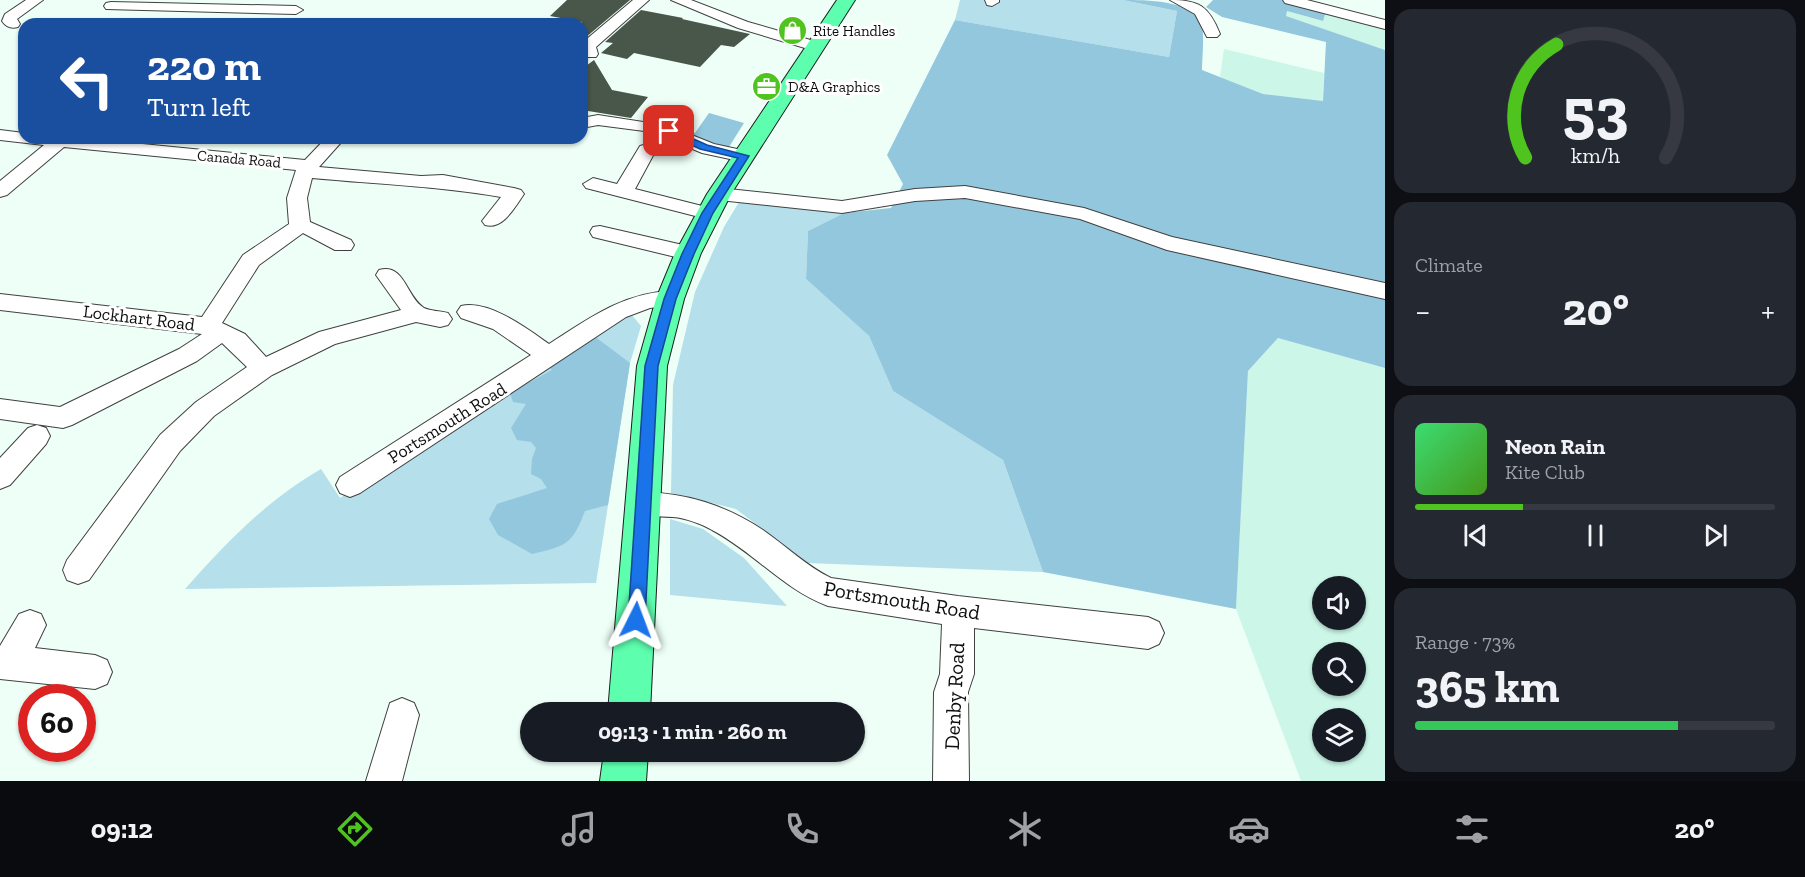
<!DOCTYPE html>
<html lang="en">
<head>
<meta charset="utf-8">
<style>
  body { margin:0; font-family:"Zilla Slab",serif; background:#242831; color:#f1f3f6; height:100vh; display:flex; flex-direction:column; font-size:22px; white-space:nowrap }
  * { box-sizing:border-box; margin:0 }
  p { font-size:20px; color:#9ea1a6 }
  .icon { flex:none; width:33px; height:33px; fill:none; stroke:currentColor; stroke-width:2; stroke-linecap:round; stroke-linejoin:round }
  .map { position:relative; flex:1; overflow:hidden }
  .drawer { display:flex; flex-direction:column; gap:9px; padding:9px; background:#0d0f14; width:420px }
  .drawer>* { flex:none }
  .guide { position:absolute; left:18px; top:18px; width:570px; height:126px; border-radius:18px; box-shadow:0 2px 4px #0004; background:#1a4fa0; color:#fff; overflow:hidden }
  .controls { position:absolute; left:1312px; top:576px; display:grid; gap:12px }
  .controls a { display:grid; place-items:center; width:54px; height:54px; border-radius:50%; background:#171b24; box-shadow:0 2px 4px #0004; font-size:30px }
  .speed { position:absolute; left:18px; top:684px; display:flex; gap:12px; font-size:30px; font-weight:700; text-align:center }
  .speed>* { display:grid; place-content:center; width:78px; height:78px; border-radius:50%; background:#171b24; box-shadow:0 2px 4px #0004; line-height:1 }
  .speed .limit { border:9px solid #d22; background:#fff; color:#111 }
  .pin { position:absolute; display:grid; place-items:center; width:51px; height:51px; color:#fff; margin:-26px; border-radius:12px; box-shadow:0 3px 9px #0006 }
  .me { position:absolute; width:66px; margin:-33px; rotate:3deg; stroke-linejoin:round; filter:drop-shadow(0 0 4px #0008) }
  .turn { display:flex; align-items:center; gap:21px; height:126px; padding:0 30px; font-size:27px }
  .turn .icon { width:78px; height:78px; stroke-width:2.5 }
  .turn b { display:block; font-size:42px; line-height:51px }
  .big { font-size:45px; font-weight:700; line-height:1.1 }
  .drawer .card { flex:1; display:flex; flex-direction:column; justify-content:center; gap:9px; min-width:0; padding:0 21px; border-radius:18px; background:#242831 }
  .drawer .dial { align-items:center; gap:0 }
  .dial svg { height:156px; overflow:visible; fill:none; stroke:#363941; stroke-width:7; stroke-linecap:round; text-anchor:middle }
  .dial text { fill:#f1f3f6; stroke:none }
  .song { display:flex; align-items:center; gap:18px }
  .cover { width:72px; height:72px; border-radius:9px; background:linear-gradient(135deg,hsl(140 70% 55%),hsl(100 70% 35%)) }
  .played { height:6px; border-radius:3px; background:linear-gradient(90deg,#4fc41e 30%,#363941 30%) }
  .keys { display:flex; justify-content:space-around; direction:ltr }
  .heat { display:flex; justify-content:space-between; align-items:center; font-size:33px; direction:ltr }
  .charge { height:9px; border-radius:4px; background:linear-gradient(90deg,#34c759 73%,#363941 0) }
  .trip { position:absolute; left:520px; top:702px; width:345px; height:60px; border-radius:30px; background:#171b24; box-shadow:0 2px 4px #0004; font-weight:700; line-height:60px; text-align:center }
  .menu { display:flex; height:96px; justify-content:space-around; align-items:center; background:#090b0e; color:#9ea1a6 }
  .menu .icon { width:42px; height:42px }
  .menu .current { color:#4fc41e }
  .menu b { font-size:27px; color:#f1f3f6 }
  main { display:flex; flex:1; min-height:0 }
  .map>svg:first-child { display:block }
  .farmland { fill:#cbf6e8; fill-rule:evenodd }
  .green { fill:#b4dfeb }
  .forest { fill:#93c7dd }
  .building { fill:#49564a }
  .lines { fill:none; stroke-linecap:round; stroke-linejoin:round }
  .minor-casing { stroke:#404040; stroke-width:2 }
  .major-casing { stroke:#1e1e1e; stroke-width:2 }
  .minor { fill:#fff; fill-rule:evenodd }
  .major { fill:#5dffaf; fill-rule:evenodd }
  .route { fill:#1a73e8; stroke:#114b97; stroke-width:1.5 }
  .labels { text-anchor:middle; dominant-baseline:central; stroke-width:6; stroke-linejoin:round; paint-order:stroke }
  .far-poi-label { font-size:15px; fill:#0d0d0d; stroke:#fff; text-anchor:start }
  .far-street-label { font-size:15px; fill:#0d0d0d; stroke:#fff }
  .street-label { font-size:18px; fill:#0d0d0d; stroke:#fff }
  .near-street-label { font-size:21px; fill:#0d0d0d; stroke:#fff }
</style>
</head>
<body>
<main>
<div class="map">
<svg width="1385" height="781" viewBox="0 0 1385 781">
  <rect width="100%" height="100%" fill="#edfff7"/>
  <path class="farmland" d="M1287 11 1322 21 1326 11 1385 28V50L1286 16Z
    M1224 49 1324 73 1323 101 1263 94 1220 77Z
    M1278 338 1385 368V781H1301L1236 609 1248 371ZM1323 586H1356V620H1323ZM1323 652H1356V686H1323ZM1323 718H1356V752H1323Z"/>
  <path class="green" d="M960 0H1123L1177 11 1169 57 955 20Z
    M739 202 844 213 808 231 806 279 869 336 893 391 1003 460 1043 572 807 563 736 509 671 493 673 385 695 292 724 227Z
    M631 314 641 326 630 363 596 583 185 589C227 542 266 501 321 469L340 498 510 388Z
    M670 519 703 529 744 558 787 606 670 595Z"/>
  <path class="forest" d="M1123 0C1147 0 1189 0 1201 22 1205 31 1202 59 1202 70L1263 94 1323 101 1326 42 1222 17 1206 7 1213 0H1281L1326 11 1323 21 1287 11 1286 16 1385 50V368L1278 338 1248 371 1236 609 1043 572 1003 460 893 391 869 336 806 279 808 231 844 213 891 208 903 184 887 155 955 20 1169 57 1177 11Z
    M709 113 744 123 729 147 709 142 685 132 695 133Z
    M594 336 630 363 608 505 585 511C572 545 566 546 532 554L498 535 489 519 497 504 547 488 541 479 531 474 532 459 536 448 531 442 517 440 511 428 526 404 513 402 510 393 552 370 547 365Z"/>
  <path class="building" d="M567 0H630L585 38 582 37V22L550 16Z
    M641 10 683 18 682 19 750 34 734 47 721 45 700 67 634 53 627 59 601 53 613 43 605 42Z
    M594 60 612 90 648 97 631 118 582 110V69Z"/>
  <g class="lines">
    <defs>
      <path id="minor" d="M26 0H43L17 19 20 24 18 27C11 29 6 27 2 21L5 14Z
        M633 0H649L596 47 598 54 596 57H584L582 43Z
        M671 0H691L748 22 821 43 823 46 815 51 738 28Z
        M985 0H999V2L992 6 987 5Z
        M1170 0C1199 0 1209 6 1220 34L1217 37H1207L1195 14Z
        M1283 0H1307L1385 20V29L1285 3Z
        M111 2 296 6 303 10 296 14 106 9 104 6 106 3Z
        M598 115 669 126 714 144 751 152 753 156 744 162 702 153 652 132 598 125 582 128V118Z
        M0 130 24 133V138H82L305 160 326 138H345L319 167 421 176 443 175 514 188 521 190 524 194C514 208 503 230 485 225L482 221 501 197C438 186 375 184 312 178L307 198 310 222 351 240 354 245 351 250H335L303 233 259 265 222 323 245 334 266 357 319 332 401 310 376 275 379 270C405 263 406 297 424 308 430 311 441 311 448 313L452 319 448 325 440 327 416 322 335 344 272 375 214 416 180 451 89 580 78 584 67 580 63 570 67 560 160 435 196 402 247 367 222 343 197 361 72 425 63 428 0 419V399L60 407 179 349 202 334 0 310V294L202 317 243 255 289 224 287 198 296 170 64 147 7 195 0 197V181L44 145 0 140Z
        M647 144 656 150 635 189 714 209 717 213 714 217 707 219 586 188 583 184 593 178 617 184 640 146Z
        M965 186 1084 208 1172 237 1385 283V299L1167 250 1080 219 965 198 915 201 842 213 719 200 712 198 709 194 712 190 719 188 842 201 915 189Z
        M600 226 696 248 699 253 696 258 688 260 593 237 590 232 593 227Z
        M670 291 678 294 681 299 678 304 650 308 626 317 360 493 350 497 340 493 336 485 340 477 531 355 493 329 461 318 457 312 461 306C488 299 528 329 549 344 588 319 623 293 670 291Z
        M37 425 46 428 50 436 46 444 10 485 0 489V458L28 428Z
        M642 492C687 493 725 505 763 530 786 546 806 566 831 578L958 596 1148 617 1159 622 1164 633 1159 644 1148 649 974 628V674L968 692 969 781H933L934 692 940 674 942 624 828 606C784 590 754 552 712 530 702 524 685 518 673 517 659 516 646 517 632 513L628 504 632 495Z
        M30 610 41 614 46 625 35 648 95 655 107 660 112 672 107 684 95 689 0 679V646L19 614Z
        M402 698 414 703 419 715 402 781H366L390 703Z"/>
      <path id="major" d="M837 0H855L731 194 701 253 684 299 667 366 650 712H608L637 366 656 299 675 253 707 194Z
        M604 752H648L646 781H600Z"/>
    </defs>
    <use href="#minor" class="minor-casing"/>
    <use href="#major" class="major-casing"/>
    <use href="#minor" class="minor"/>
    <use href="#major" class="major"/>
  </g>
  <path class="route" d="M669 128 707 145 749 156 713 213 694 254 676 299 658 366 645 620 642 625 636 628 630 625 628 620 645 366 664 299 682 254 702 213 738 158 700 149 666 133 664 131Z"/>
  <defs>
    <symbol id="shop-disc" viewBox="-11 -11 22 22"><circle r="9.5" fill="#4fc41e" stroke="#fff"/><path d="M-5-2.5h2.3a2.7 3.5 0 0 1 5.4 0H5L5.5 6h-11ZM-1.5-2.5h3a1.5 2.3 0 0 0-3 0Z" fill="#fff"/></symbol>
    <symbol id="office-disc" viewBox="-11 -11 22 22"><circle r="9.5" fill="#4fc41e" stroke="#fff"/><path d="M-6-3h4V-5.5h4V-3h4V5H-6ZM-1-4.5V-3h2v-1.5ZM-6 0V1H6V0Z" fill="#fff"/></symbol>
  </defs>
  <g fill-rule="evenodd">
    <use href="#shop-disc" x="776" y="14" width="33" height="33"/>
    <use href="#office-disc" x="750" y="70" width="33" height="33"/>
  </g>
  <g class="labels">
    <g class="far-poi-label">
      <text x="813" y="31">Rite Handles</text>
      <text x="788" y="87">D&amp;A Graphics</text>
    </g>
    <g class="far-street-label">
      <text transform="translate(239 159) rotate(5)">Canada Road</text>
    </g>
    <g class="street-label">
      <text transform="translate(139 318) rotate(7)">Lockhart Road</text>
      <text transform="translate(447 423) rotate(-32)">Portsmouth Road</text>
    </g>
    <g class="near-street-label">
      <text transform="translate(902 600) rotate(9)">Portsmouth Road</text>
      <text transform="translate(954 696) rotate(-87)">Denby Road</text>
    </g>
  </g>
</svg>
<div class="controls">
<a><svg class="icon" aria-label="sound" viewBox="0 0 24 24"><path d="M4 9h4l5-4v14l-5-4H4zM17 9q2 3 0 6"/></svg></a>
<a><svg class="icon" aria-label="search" viewBox="0 0 24 24"><circle cx="10" cy="10" r="6"/><path d="M15 15l6 6"/></svg></a>
<a><svg class="icon" aria-label="layers" viewBox="0 0 24 24"><path d="M12 4l9 5-9 5-9-5zM3 14l9 5 9-5"/></svg></a>
</div>
<div class="speed"><div class="limit">60</div></div>
<div class="pin" style="left:669px;top:131px;background:#d93025"><svg class="icon" aria-label="arrive" viewBox="0 0 24 24"><path d="M6 21V4h12l-3 4 3 4H6"/></svg></div>
<svg class="me" style="left:636px;top:620px" viewBox="-20 -20 40 40"><path d="M0-17L14 15 0 8-14 15z" fill="#1a73e8" stroke="#fff" stroke-width="4"/></svg>
<div class="trip">09:13 · 1 min · 260 m</div>
<div class="guide">
<div class="turn"><svg class="icon" aria-label="left" viewBox="0 0 24 24"><path d="M17 20v-9H6M10 6l-5 5 5 5"/></svg><div><b>220 m</b>Turn left</div></div>
</div>
</div>
<section class="drawer">
<div class="card dial"><svg viewBox="0 0 100 80">
<path d="M14 69A42 42 0 1 1 86 69"/>
<path d="M14 69A42 42 0 0 1 30 11" stroke="#4fc41e"/>
<text x="50" y="56" font-size="32" font-weight="700">53</text>
<text x="50" y="72" font-size="11">km/h</text>
</svg></div>
<div class="card"><p>Climate</p>
<div class="heat"><a>−</a><b class="big">20°</b><a>+</a></div>
</div>
<div class="card">
<div class="song"><i class="cover"></i><div><b>Neon Rain</b><p>Kite Club</p></div></div>
<div class="played"></div>
<div class="keys"><svg class="icon" aria-label="previous" viewBox="0 0 24 24"><path d="M18 5L8 12l10 7zM5 5v14"/></svg><svg class="icon" aria-label="pause" viewBox="0 0 24 24"><path d="M8 5v14M16 5v14"/></svg><svg class="icon" aria-label="next" viewBox="0 0 24 24"><path d="M6 5l10 7-10 7zM19 5v14"/></svg></div>
</div>
<div class="card"><p>Range · 73%</p><b class="big">365 km</b><div class="charge"></div></div>
</section>
</main>
<nav class="menu">
<b>09:12</b>
<svg class="icon current" aria-label="directions" viewBox="0 0 24 24"><path d="M12 3l9 9-9 9-9-9zM9 14v-3h6M13 9l2 2-2 2"/></svg>
<svg class="icon" aria-label="music" viewBox="0 0 24 24"><path d="M9 18V5l10-2v13"/><circle cx="6" cy="18" r="3"/><circle cx="16" cy="16" r="3"/></svg>
<svg class="icon" aria-label="phone" viewBox="0 0 24 24"><path d="M5 4h4l2 5-3 2q2 4 5 5l2-3 5 2v4C11 20 4 13 5 4z"/></svg>
<svg class="icon" aria-label="climate" viewBox="0 0 24 24"><path d="M12 3v18M4 7l16 10M4 17L20 7"/></svg>
<svg class="icon" aria-label="car" viewBox="0 0 24 24"><path d="M5 17H2v-5l4-1 3-4h7l3 4 3 1v5h-3M9 17h6M6 11h13"/><circle cx="7" cy="17" r="2"/><circle cx="17" cy="17" r="2"/></svg>
<svg class="icon" aria-label="filters" viewBox="0 0 24 24"><path d="M4 7h16M4 17h16"/><circle cx="9" cy="7" r="2"/><circle cx="15" cy="17" r="2"/></svg>
<b>20°</b>
</nav>
</body>
</html>
